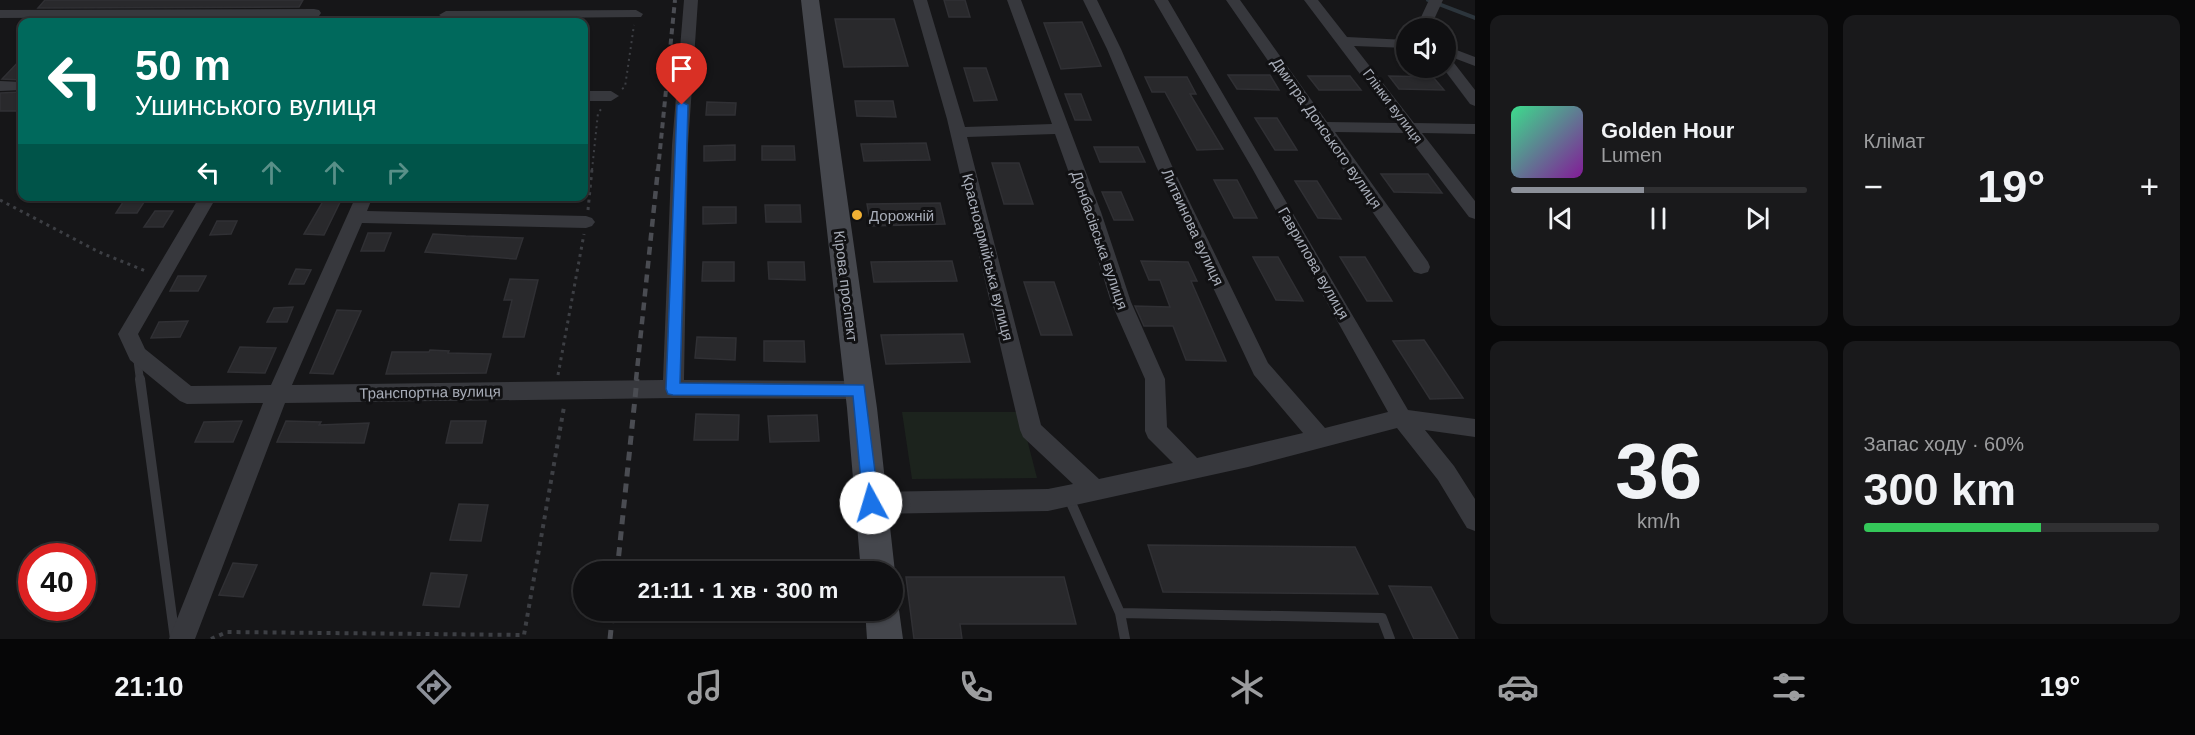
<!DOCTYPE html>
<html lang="uk">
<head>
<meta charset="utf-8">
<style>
  body { margin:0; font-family:Arial,sans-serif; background:#19191b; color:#f1f3f6; height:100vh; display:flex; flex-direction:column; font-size:22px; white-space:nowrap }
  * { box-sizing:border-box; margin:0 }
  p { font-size:20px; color:#9c9d9f }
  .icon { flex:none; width:33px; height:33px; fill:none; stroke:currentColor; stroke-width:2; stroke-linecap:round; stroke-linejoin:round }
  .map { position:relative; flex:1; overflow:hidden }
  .panel { display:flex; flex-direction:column; gap:15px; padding:15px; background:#09090a; width:720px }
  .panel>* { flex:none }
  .top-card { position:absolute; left:18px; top:18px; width:570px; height:183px; border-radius:12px; box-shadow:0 2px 4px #0004,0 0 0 2px #303032; background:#00695c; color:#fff; overflow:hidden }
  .controls { position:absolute; left:1396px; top:18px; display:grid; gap:12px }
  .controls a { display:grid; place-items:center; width:60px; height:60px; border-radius:50%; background:#101012; box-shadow:0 2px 4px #0004,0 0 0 2px #303032; font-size:30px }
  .speed { position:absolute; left:18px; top:543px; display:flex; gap:12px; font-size:30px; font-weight:700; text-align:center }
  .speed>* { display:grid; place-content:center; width:78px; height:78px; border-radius:50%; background:#101012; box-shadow:0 2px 4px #0004,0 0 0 2px #303032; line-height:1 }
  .speed .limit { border:9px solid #d22; background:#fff; color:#111 }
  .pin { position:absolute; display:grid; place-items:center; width:51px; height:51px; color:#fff; margin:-62px -26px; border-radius:50% 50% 50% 0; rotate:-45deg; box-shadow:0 0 6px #0007 }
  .pin .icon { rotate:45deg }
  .me { position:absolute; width:66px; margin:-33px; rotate:354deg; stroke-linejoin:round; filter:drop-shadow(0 0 4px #0008) }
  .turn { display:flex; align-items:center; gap:21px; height:126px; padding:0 18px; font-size:27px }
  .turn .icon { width:78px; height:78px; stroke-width:2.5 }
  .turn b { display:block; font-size:42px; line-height:51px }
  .lanes { display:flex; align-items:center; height:57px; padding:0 18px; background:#0003; justify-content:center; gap:30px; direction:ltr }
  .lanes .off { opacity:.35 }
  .big { font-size:45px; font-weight:700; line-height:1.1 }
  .panel .tile { flex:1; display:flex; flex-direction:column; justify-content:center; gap:9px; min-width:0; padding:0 21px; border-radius:12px; background:#19191b }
  .panel .dial { align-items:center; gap:0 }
  .dial b { font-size:78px; line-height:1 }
  .song { display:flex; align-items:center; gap:18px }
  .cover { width:72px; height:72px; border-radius:9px; background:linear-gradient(135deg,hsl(150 70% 55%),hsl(290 70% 35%)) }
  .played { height:6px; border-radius:3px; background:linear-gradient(90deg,#8c9099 45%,#303032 45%) }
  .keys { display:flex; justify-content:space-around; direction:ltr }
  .heat { display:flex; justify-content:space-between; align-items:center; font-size:33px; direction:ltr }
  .charge { height:9px; border-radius:4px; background:linear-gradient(90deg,#34c759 60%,#303032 0) }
  .panel .tiles { flex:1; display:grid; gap:15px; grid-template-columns:repeat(2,1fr) }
  .trip { position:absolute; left:573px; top:561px; width:330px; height:60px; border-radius:30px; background:#101012; box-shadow:0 2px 4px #0004,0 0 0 2px #303032; font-weight:700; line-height:60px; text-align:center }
  .menu { display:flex; height:96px; justify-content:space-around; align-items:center; background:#060607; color:#9c9d9f }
  .menu .icon { width:42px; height:42px }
  .menu .current { color:#8c9099 }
  .menu b { font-size:27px; color:#f1f3f6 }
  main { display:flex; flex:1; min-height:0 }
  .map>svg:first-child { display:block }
  .green { fill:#1c231d }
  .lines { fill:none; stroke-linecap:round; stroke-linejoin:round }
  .stream { stroke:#2c353c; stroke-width:4 }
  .building { fill:#29292c; stroke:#303034; stroke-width:1.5 }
  .path-far2 { stroke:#3d3f44; stroke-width:2; stroke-dasharray:2 4; stroke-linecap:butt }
  .path-far1 { stroke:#3d3f44; stroke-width:3; stroke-dasharray:3 4.5; stroke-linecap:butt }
  .path { stroke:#3d3f44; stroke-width:4; stroke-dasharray:4 5; stroke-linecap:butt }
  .lane-far1 { stroke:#37383d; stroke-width:8 }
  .lane { stroke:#37383d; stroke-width:10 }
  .street { fill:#37383d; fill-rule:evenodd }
  .secondary { fill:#45474d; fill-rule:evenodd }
  .rail-far2 { stroke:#4a4c52; stroke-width:4; stroke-dasharray:6 4.5; stroke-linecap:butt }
  .rail-far1 { stroke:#4a4c52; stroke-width:4.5; stroke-dasharray:8 6; stroke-linecap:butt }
  .rail { stroke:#4a4c52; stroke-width:5; stroke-dasharray:9 7; stroke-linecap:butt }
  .route { fill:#1a73e8; stroke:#114b97; stroke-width:1.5 }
  .poi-dot { fill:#f2b134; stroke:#111113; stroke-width:2 }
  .labels { text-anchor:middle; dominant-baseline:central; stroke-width:6; stroke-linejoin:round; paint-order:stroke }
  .far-street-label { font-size:14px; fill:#a8adb8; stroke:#111113 }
  .street-label { font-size:15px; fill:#a8adb8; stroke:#111113 }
  .poi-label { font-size:15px; fill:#a8adb8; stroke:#111113; text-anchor:start }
</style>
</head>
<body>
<main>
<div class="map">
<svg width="1475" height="639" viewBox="0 0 1475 639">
  <rect width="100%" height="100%" fill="#161618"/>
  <path class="green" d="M902 412H1020L1037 478 912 479Z"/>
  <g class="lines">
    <path class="stream" d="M1428 0 1475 18"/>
  </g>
  <path class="building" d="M45 0H303L299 7 38 8Z
    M944 0H965L970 17H949Z
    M292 18 289 22H24L26 20Z
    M835 19H894L908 66 844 67Z
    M1082 22 1101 66 1061 69 1044 23Z
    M22 58V80L2 79Z
    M964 68H986L997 100 974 101Z
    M1228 75H1270L1279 90 1237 89Z
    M1308 76H1350L1361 90H1319Z
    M1389 76 1433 77 1444 90 1399 89Z
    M1145 77H1187L1196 94H1190L1223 149 1197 150 1165 92H1152Z
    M22 92V111H0V93Z
    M1065 94H1081L1091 120H1075Z
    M855 101H893L896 117 857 116Z
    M707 102 736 103 735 115H706Z
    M1255 118H1277L1297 150H1275Z
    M926 143 930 160 864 161 861 144Z
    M735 145V160L704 161V146Z
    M762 146H794L795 160H762Z
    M1094 147H1138L1145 162H1100Z
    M992 163H1019L1033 204H1004Z
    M1381 174H1428L1442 193 1394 192Z
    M1214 180H1237L1257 218H1234Z
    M1295 181H1317L1341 219 1318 218Z
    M1102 192H1121L1133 220H1114Z
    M326 196H343L324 235 304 234Z
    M125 199H146L137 213H116Z
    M940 203 945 224 871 226 867 204Z
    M765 205H800L801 222H766Z
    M703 207H736V223L703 224Z
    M155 211H173L163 227H144Z
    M217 221H237L231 234 210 235Z
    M368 233H391L384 251H361Z
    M433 234 466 236 523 238 516 259 425 252Z
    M1253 257H1278L1303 301 1276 300Z
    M1340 257H1365L1392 301H1367Z
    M952 261 957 281 874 282 871 262Z
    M1141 261 1188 262 1197 281H1191L1226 361 1186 360 1173 326H1144L1135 306 1170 307 1160 280H1149Z
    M703 262H734V281H702Z
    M768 262H804L805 280 769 279Z
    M296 269 311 270 304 284H289Z
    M178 276H206L198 291H170Z
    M510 279 538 280 524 337H503L512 300H504Z
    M1024 282H1054L1072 335H1041Z
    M293 307 287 322H267L274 308Z
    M337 310 361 311 333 374 310 373Z
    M188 321 180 337 151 338 159 322Z
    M963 334 970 362 886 364 881 335Z
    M697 337 736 338 735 360 695 358Z
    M1424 340 1463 398 1430 399 1393 341Z
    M764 341H804L805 362 764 361Z
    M240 347 276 348 265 373 228 372Z
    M430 350 449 351 448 353 491 354 486 373 386 374 392 352H429Z
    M696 414 739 415 738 440H694Z
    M817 415 819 441 770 442 768 416Z
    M242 421 233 442H195L204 422Z
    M286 421 321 422 319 425 369 423 364 443 277 442Z
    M451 421H486L482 443H446Z
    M459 504 488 505 481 541 450 540Z
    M1148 545 1355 547 1378 594 1163 592Z
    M233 563 257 565 243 597 219 595Z
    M431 573 467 575 459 607 423 605Z
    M906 577H1064L1076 624H960L962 639H914Z
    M1389 586 1431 587 1458 639H1414Z"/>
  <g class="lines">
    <path class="path-far2" d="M622 89 625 87 634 25
      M592 170 598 113 602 108"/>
    <path class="path-far1" d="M0 200 99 252 148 272
      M588 210 592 169
      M558 375 584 234"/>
    <path class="path" d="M211 639 227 632 524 635 564 407"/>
    <path class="lane-far1" d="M137 357 140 380"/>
    <path class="lane" d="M140 379 175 639
      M1068 496 1120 613 1382 618 1390 639
      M1120 613 1125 639"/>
    <path class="street" d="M684 0H698L688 145 684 380 859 381 866 384 869 390 866 396 859 399 673 398 285 403 195 639H169L263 403 187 404 180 401 130 360 118 334 200 196H217L138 334 145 349 191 386 271 385 356 196H373L367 211 586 216 592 218 595 222 592 226 586 228 362 223 292 385 663 380 672 145Z
      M913 0H927L965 127 1052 124 1007 0H1021L1101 212 1131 302 1165 379 1167 427 1197 458 1303 433 1254 375 1156 166 1107 49 1083 0H1097L1121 49 1172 166 1268 363 1325 428 1388 412 1252 168 1154 0H1168L1408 410 1475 419V437L1425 430 1454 466 1475 499V531L1467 528 1438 480 1397 428 1248 467 1048 511 871 514 863 511 860 503 863 495 871 492 1048 489 1073 484 1023 437 1020 430 947 119ZM1055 134 1083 212 1111 302 1145 379V431L1148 438 1173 463 1099 479 1041 425 967 137Z
      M1226 0H1240L1327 122 1397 123 1304 0H1318L1347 37 1407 40V48L1354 46 1414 123 1475 124V134L1422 133 1475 201V219L1469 217 1405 133 1335 132 1428 262 1430 267 1428 272 1421 274 1414 272Z
      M1429 0H1443L1430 28H1416Z
      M314 9 319 10 321 13 319 16 0 18V10Z
      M636 10 643 14 641 17 446 19 439 15 446 11Z
      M1446 46 1475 57V66L1446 55Z
      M1446 58 1451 59 1475 90V106L1470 104 1443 68H1446Z
      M0 81 22 82V90L0 91Z
      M584 91H611L619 96 611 101H584Z"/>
    <path class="secondary" d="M801 0H819L877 408 895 572 892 577V572H861L847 408Z
      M892 597 899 610 903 639H867L865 610H892Z"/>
    <path class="rail-far2" d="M658 170 675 0"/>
    <path class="rail-far1" d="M636 380 658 169"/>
    <path class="rail" d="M617 572 637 379
      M610 639 613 610"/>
  </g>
  <path class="route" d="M682 102 688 105 680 383 864 385 879 503 877 508 871 510 866 508 863 503 853 396 673 395 668 394 666 389 677 105Z"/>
  <circle class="poi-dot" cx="857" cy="215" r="6"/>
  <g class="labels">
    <g class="far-street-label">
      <text transform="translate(1393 106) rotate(53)">Глінки вулиця</text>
    </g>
    <g class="street-label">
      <text transform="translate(1327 133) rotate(55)">Дмитра Донського вулиця</text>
      <text transform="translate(1193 227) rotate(65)">Литвинова вулиця</text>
      <text transform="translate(1100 240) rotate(71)">Донбасівська вулиця</text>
      <text transform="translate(988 257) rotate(76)">Красноармійська вулиця</text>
      <text transform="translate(1314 263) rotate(60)">Гаврилова вулиця</text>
      <text transform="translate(846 286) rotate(83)">Кірова проспект</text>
      <text transform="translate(430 392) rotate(-1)">Транспортна вулиця</text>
    </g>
    <g class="poi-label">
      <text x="869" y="215">Дорожній</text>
    </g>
  </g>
</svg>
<div class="controls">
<a><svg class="icon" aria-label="sound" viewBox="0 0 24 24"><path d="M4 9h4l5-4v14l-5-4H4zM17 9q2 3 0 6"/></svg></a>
</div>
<div class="speed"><div class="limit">40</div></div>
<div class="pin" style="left:682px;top:105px;background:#d93025"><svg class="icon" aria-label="arrive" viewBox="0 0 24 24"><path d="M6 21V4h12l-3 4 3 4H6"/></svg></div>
<svg class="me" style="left:871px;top:503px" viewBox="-20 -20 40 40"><circle r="19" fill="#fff"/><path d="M0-13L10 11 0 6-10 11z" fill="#1a73e8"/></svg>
<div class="trip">21:11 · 1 хв · 300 m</div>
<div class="top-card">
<div class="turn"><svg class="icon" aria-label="left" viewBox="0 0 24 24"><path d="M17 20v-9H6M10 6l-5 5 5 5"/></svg><div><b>50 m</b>Ушинського вулиця</div></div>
<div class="lanes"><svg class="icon" aria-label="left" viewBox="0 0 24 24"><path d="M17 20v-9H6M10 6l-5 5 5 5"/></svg><svg class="icon off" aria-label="ahead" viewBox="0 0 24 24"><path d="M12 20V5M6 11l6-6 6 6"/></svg><svg class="icon off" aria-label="ahead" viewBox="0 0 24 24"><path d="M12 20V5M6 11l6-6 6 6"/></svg><svg class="icon off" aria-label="right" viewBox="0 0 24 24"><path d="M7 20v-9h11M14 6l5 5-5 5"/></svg></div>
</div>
</div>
<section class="panel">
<div class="tiles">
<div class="tile">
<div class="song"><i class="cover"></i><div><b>Golden Hour</b><p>Lumen</p></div></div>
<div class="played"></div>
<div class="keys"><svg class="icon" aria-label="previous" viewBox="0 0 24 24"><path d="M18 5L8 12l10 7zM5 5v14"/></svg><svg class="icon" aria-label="pause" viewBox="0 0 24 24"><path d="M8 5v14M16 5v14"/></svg><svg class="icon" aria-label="next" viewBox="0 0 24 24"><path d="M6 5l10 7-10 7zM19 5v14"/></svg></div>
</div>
<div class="tile"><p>Клімат</p>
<div class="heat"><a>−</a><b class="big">19°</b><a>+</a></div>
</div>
<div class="tile dial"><b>36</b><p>km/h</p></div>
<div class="tile"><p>Запас ходу · 60%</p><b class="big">300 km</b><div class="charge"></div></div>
</div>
</section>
</main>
<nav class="menu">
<b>21:10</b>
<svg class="icon current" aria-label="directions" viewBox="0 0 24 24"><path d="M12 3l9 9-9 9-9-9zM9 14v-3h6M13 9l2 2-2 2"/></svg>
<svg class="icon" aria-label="music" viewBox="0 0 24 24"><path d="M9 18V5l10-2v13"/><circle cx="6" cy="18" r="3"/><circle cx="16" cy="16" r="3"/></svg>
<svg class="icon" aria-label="phone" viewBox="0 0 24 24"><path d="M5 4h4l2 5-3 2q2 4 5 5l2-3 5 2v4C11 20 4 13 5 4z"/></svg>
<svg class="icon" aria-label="climate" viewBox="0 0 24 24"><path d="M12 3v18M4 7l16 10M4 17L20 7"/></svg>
<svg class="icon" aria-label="car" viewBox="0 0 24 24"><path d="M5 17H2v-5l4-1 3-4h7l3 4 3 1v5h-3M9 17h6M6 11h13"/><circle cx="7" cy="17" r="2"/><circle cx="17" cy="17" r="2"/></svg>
<svg class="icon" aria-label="filters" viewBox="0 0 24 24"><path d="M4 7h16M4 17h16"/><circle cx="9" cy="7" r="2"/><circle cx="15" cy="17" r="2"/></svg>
<b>19°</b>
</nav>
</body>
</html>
